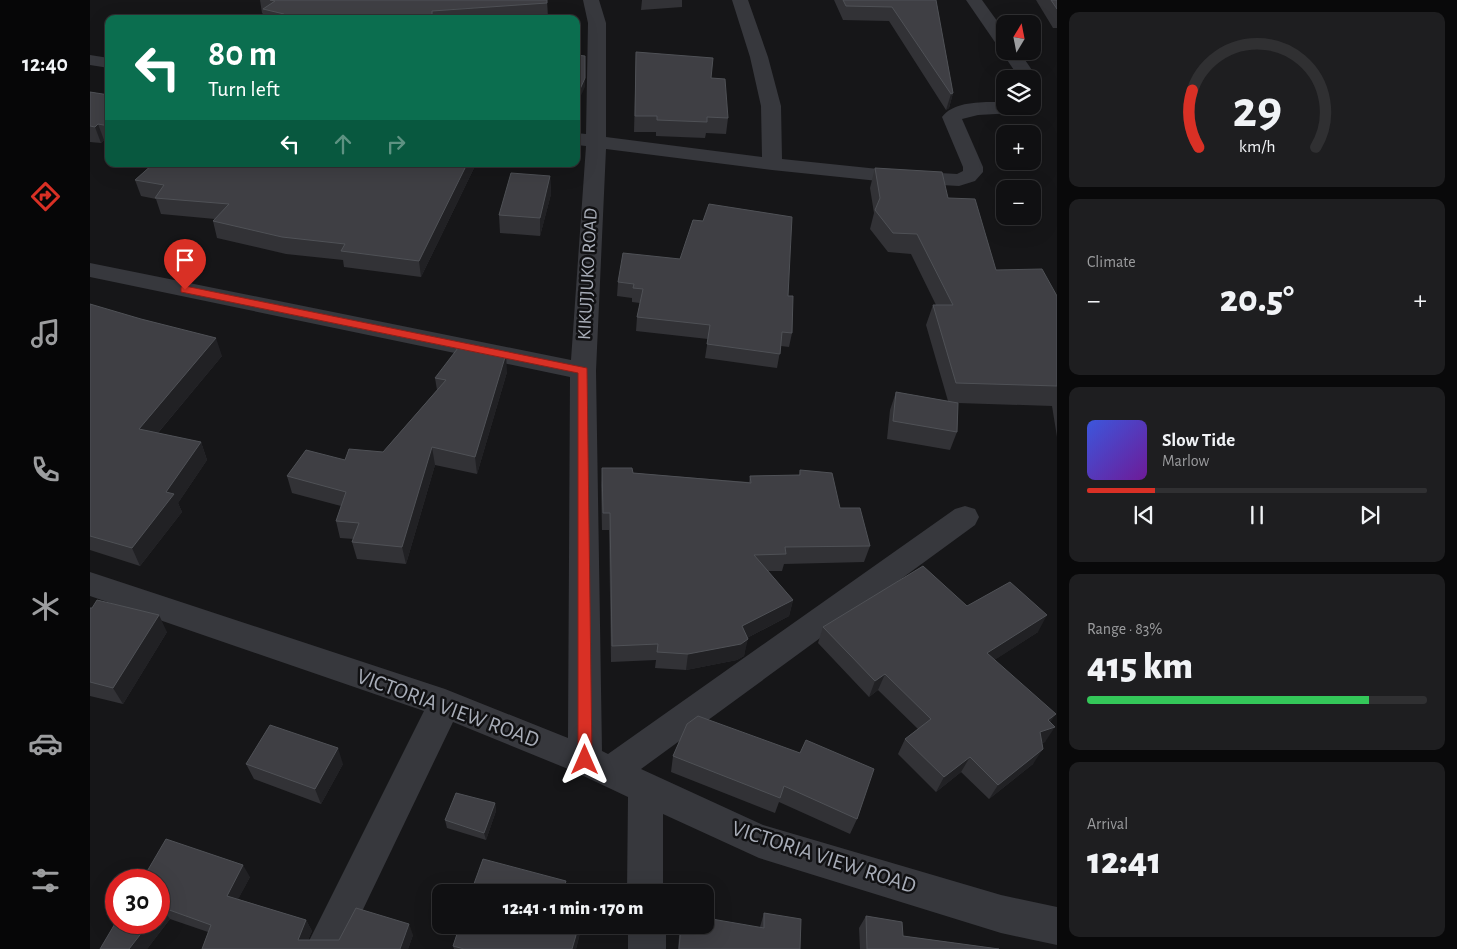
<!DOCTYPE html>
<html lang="en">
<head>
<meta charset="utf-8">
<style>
  body { margin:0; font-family:"Alegreya Sans",sans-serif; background:#1e1e20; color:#f1f3f6; height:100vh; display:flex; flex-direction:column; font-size:19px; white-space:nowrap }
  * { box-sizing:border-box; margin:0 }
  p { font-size:16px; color:#9c9d9f }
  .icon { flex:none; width:28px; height:28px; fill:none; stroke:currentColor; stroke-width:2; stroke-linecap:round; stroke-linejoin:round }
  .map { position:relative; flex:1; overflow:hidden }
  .drawer { display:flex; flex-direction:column; gap:12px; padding:12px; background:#09090a; width:400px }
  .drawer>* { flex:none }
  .guide { position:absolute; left:15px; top:15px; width:475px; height:152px; border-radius:10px; box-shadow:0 5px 20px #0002,0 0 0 1px #303032; background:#0b6e4f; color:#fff; overflow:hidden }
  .needle { width:32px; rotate:10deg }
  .buttons { position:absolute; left:906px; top:15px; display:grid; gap:10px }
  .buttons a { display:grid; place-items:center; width:45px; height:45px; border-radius:10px; background:#101012; box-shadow:0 5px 20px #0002,0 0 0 1px #303032; font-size:25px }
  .speed { position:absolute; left:15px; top:869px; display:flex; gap:10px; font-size:25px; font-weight:700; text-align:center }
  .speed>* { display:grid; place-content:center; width:65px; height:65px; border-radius:50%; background:#101012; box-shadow:0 5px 20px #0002,0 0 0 1px #303032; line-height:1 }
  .speed .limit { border:8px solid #d22; background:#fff; color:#111 }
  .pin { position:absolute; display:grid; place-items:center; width:42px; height:42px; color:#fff; margin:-51px -21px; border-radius:50% 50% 50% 0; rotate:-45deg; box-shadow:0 0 5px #0007 }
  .pin .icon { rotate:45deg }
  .me { position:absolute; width:55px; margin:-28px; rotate:0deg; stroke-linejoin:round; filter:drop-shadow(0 0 4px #0008) }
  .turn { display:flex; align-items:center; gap:18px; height:105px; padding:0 20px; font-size:22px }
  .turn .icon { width:65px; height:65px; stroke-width:2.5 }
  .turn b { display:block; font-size:35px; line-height:42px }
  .lanes { display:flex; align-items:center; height:48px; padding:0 20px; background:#0003; justify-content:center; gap:25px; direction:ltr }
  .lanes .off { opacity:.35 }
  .big { font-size:38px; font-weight:800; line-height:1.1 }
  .drawer .widget { flex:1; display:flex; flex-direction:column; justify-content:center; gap:8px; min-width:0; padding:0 18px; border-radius:10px; background:#1e1e20 }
  .drawer .dial { align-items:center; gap:0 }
  .dial svg { height:130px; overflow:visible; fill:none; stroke:#303032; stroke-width:7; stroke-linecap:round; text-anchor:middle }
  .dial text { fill:#f1f3f6; stroke:none }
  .song { display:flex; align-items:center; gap:15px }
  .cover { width:60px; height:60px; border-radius:8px; background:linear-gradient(135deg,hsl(230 70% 55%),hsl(280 70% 35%)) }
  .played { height:5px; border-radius:2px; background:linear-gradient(90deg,#d93025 20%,#303032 20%) }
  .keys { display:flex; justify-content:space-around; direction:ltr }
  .heat { display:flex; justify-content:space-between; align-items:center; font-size:28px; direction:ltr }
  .charge { height:8px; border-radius:4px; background:linear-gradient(90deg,#34c759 83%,#303032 0) }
  .trip { position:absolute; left:342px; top:884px; width:282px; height:50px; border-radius:10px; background:#101012; box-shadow:0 5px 20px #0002,0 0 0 1px #303032; font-weight:800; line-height:50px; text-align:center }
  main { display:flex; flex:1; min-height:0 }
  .menu { display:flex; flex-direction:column; width:90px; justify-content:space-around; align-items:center; background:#060607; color:#9c9d9f }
  .menu .icon { width:35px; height:35px }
  .menu .active { color:#d93025 }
  .menu b { font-size:22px; color:#f1f3f6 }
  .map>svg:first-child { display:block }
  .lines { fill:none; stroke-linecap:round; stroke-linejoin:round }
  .minor { fill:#37383d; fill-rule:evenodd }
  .wall { fill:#323236 }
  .shaded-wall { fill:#212124 }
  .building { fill:#3f3f44; stroke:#4f5156 }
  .route { fill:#d93025; stroke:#8d1f18 }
  .labels { text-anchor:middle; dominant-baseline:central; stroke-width:5; stroke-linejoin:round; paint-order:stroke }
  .street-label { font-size:19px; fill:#a8adb8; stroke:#111113 }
  .near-street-label { font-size:22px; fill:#a8adb8; stroke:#111113 }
</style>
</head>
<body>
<main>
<nav class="menu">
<b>12:40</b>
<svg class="icon active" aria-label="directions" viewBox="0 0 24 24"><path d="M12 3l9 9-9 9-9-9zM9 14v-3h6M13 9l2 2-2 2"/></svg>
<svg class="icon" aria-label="music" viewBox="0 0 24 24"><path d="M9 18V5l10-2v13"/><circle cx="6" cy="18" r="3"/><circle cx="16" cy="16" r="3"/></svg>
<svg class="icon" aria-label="phone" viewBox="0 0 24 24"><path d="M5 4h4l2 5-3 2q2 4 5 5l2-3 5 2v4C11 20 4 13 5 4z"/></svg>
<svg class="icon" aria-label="climate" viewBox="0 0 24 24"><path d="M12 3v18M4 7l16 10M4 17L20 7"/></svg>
<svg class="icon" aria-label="car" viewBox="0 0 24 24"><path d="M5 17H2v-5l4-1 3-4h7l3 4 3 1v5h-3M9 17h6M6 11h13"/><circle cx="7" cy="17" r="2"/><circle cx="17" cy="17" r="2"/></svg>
<svg class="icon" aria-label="filters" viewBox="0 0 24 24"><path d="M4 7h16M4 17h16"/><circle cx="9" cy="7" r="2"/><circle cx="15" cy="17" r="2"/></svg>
</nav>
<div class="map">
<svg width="967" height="949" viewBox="0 0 967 949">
  <rect width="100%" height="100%" fill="#161618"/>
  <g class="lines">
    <path class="minor" d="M493 0H509L516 23V137L672 157 671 106 660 57 642 0H658L678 57 691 106 692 159 798 170 867 174 873 171V167L852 117C864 100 897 102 915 102V106H942V101L948 102 951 106 948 110 941 112 888 115 872 119 893 167V172L885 181 869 186 798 182 682 170 516 149 506 371 512 751 518 754 865 509 875 506 885 509 889 517 885 525 551 769 673 825 911 895 967 907V945L911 933 669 858 573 814V892H537L538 797 483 771 363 722 254 949H215L334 711 0 596V572L355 689 478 738 480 377 0 277V263L481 360 496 146 486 145V133L496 134 498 23Z
      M876 0H892L915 32V51H929L948 79 946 83 942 84V79H930L911 51 913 49 909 48Z
      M0 55 19 58V68L0 65Z
      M538 925H576V949H538Z"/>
  </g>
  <path class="wall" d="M170 0H457L458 17 441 19H175L173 14 172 13Z
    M552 0H592V7L551 10Z
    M744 0H846L863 93 859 108 856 110 799 21 753 20Z
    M946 0H967V28H963Z
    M546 52 621 78 638 118 636 134 616 133 615 138 566 136V132H544Z
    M0 92 19 95V141L14 140 11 143 0 142Z
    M63 164H386L331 277 254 267 253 260 196 254 127 238 123 221 125 219 71 214 66 199 51 196 45 180Z
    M785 168 858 198 906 270 967 296V437L962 406 868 403 867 432 860 450 797 439 800 410 806 392 858 401 836 325 843 305H846L821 254 798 252 780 229 784 213 780 188Z
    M460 176 461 194 450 236 410 233 409 215Z
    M528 282 698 296 702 333 699 347 691 346 687 368 615 358 618 339 546 331 547 317 550 303 542 302V298L527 296Z
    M0 304 132 356 68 433 111 442 117 460 88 503 92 512 50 566 0 550Z
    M417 372 387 474 345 465 316 564 267 559 262 542 264 539 250 538 246 521 251 506 202 493 197 476 255 460 293 452 347 390 345 378Z
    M512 468 543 473 659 482 660 476 709 475 710 470 750 508 780 546 774 562 694 564 692 571H678L703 600 699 616 657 638 654 656 647 660 596 670 565 668 566 660 521 662 519 530H512L511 485Z
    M877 606 948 632 904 660 960 722 955 742 952 743 943 764 899 799 871 772 846 792 808 754 815 739 828 729 788 690 779 697 728 643 733 627Z
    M0 608 77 632 33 704 0 696Z
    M597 724 767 819 760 834 689 802 685 813 581 772 583 756Z
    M156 764H253L231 804 164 779Z
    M405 803 406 811 396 840 357 828 355 820Z
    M160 877 148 899 216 920 222 931 218 940H249L323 935 318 949H112L118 932 80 919 57 949H10L69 880Z
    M674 913 710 949H588L590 925H616L670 927Z
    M776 916 813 936 909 949H770L769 928Z
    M370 925H492L486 949H364L363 946Z"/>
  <path class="shaded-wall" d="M495 64V87L486 106V98Z
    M863 93 859 108 856 110 861 94Z
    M8 124 14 140 11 143 5 127Z
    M377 164H386L331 277 329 261Z
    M460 176 461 194 450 236V218Z
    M126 338 132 356 56 447 49 429Z
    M416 354 417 372 387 474 385 457Z
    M111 442 117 460 88 503 92 512 50 566 42 548 76 492Z
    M342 447 345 465 316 564 312 547Z
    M703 600 699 616 649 642 652 626Z
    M69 615 77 632 33 704 23 688Z
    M957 615 948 632 889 670 897 653Z
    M658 639 654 656 647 660 596 670 598 654Z
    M795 674 788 690 779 697 785 681Z
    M966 714 955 730 965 727 955 742 940 747 958 720Z
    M248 748 253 764 231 804 225 789Z
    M953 749 943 764 899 799 908 785Z
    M880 757 871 772 846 792 854 777Z
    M405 803 406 811 396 840 394 833Z
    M153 865 160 877 144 907 137 896Z
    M476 881V892H472Z
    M71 907 80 919 57 949H39L60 922H69V911Z
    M216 920 222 931 214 949 208 940Z
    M319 924 323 935 318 949H310Z
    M489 925H492L486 949H482Z"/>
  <path class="building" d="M180 0H457V3L342 11V19H191L194 14 173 9 185 1Z
    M753 0H846L863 93 861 94 802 7 756 6Z
    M961 0H967V9Z
    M546 52 623 58 621 78 635 79 638 118 617 117V122L567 120V116H545Z
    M486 55 495 56V78L486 98Z
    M0 92 19 95V126L8 124 5 127 0 126Z
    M63 164H377L329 261 251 251 255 244 192 237 123 221 139 204 65 198 74 185 45 180Z
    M785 168 852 172 858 198 885 199 906 270 952 269 967 296V386L866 383 843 305H863L827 234 803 233 785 210 790 198Z
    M421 173 460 176 450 218 409 215Z
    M619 204 702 217 698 296H703L702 333 692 332 690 354 617 344 620 325 547 317 553 289 543 288 544 284 528 282 533 253 590 259 603 220 613 221Z
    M0 304 51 319 126 338 49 429 111 442 76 492 84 494 42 548 0 536Z
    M371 344 416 354 385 457 342 447 312 547 262 542 269 523 246 521 256 492 197 476 216 450 255 460 259 449 293 452 356 380 345 378Z
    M806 392 868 403 867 432 803 421Z
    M512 468H542L543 473 661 483 660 476 710 475V470L742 473 750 508H770L780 546 695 547 696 554 664 555 703 600 652 626 658 639 651 644 598 654 567 652 568 644 522 646 520 513H513Z
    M833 566 877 606 920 582 957 615 897 653 966 714 958 720 965 727 950 732 953 749 908 785 880 757 854 777 815 739 841 719 795 674 785 681 733 627Z
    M7 600 69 615 23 688 0 682V608H2Z
    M608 716 710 753 716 740 784 769 767 819 694 786 690 798 583 756 597 724Z
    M180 725 248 748 225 789 156 764Z
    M366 793 405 803 394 833 355 820Z
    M76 839 153 865 137 896 216 920 208 940H249L266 908 319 924 310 949H112L121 925 71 907 69 911V880H52Z
    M393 859 476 881 472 892H381Z
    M674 913 711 919 710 949H589L591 925H616V918L674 928Z
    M776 916 812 922 813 936 909 949H777Z
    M26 922H60L39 949H10Z
    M370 925H489L482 949H374L363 946Z"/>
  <path class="route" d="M95 286 497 368 502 760 500 764 495 766 490 764 488 760V373L91 292V287Z"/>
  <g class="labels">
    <g class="street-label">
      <text transform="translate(498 274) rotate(-87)">KIKUJJUKO ROAD</text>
    </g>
    <g class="near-street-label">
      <text transform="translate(358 708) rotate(20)">VICTORIA VIEW ROAD</text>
      <text transform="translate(734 857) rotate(18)">VICTORIA VIEW ROAD</text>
    </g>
  </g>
</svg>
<div class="buttons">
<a><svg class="needle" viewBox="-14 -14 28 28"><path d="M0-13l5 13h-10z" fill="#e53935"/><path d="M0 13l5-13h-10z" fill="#9c9d9f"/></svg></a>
<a><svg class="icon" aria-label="layers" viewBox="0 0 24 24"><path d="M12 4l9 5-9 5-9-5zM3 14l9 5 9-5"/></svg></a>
<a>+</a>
<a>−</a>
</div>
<div class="speed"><div class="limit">30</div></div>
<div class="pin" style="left:95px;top:290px;background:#d93025"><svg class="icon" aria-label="arrive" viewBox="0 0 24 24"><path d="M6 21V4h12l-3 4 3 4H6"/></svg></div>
<svg class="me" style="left:495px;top:760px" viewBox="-20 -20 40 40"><path d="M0-17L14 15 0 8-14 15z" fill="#d93025" stroke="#fff" stroke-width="4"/></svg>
<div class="trip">12:41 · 1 min · 170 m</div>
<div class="guide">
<div class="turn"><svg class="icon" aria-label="left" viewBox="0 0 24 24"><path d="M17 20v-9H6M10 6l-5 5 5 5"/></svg><div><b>80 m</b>Turn left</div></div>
<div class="lanes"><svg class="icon" aria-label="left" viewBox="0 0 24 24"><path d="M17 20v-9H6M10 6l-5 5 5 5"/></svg><svg class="icon off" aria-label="ahead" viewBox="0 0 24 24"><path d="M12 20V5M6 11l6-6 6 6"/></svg><svg class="icon off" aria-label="right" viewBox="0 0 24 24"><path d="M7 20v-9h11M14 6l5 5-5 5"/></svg></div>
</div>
</div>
<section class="drawer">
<div class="widget dial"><svg viewBox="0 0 100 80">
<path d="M14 69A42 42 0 1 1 86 69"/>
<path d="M14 69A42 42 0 0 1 10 34" stroke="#d93025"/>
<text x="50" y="56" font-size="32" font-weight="700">29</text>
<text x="50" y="72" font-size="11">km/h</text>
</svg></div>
<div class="widget"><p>Climate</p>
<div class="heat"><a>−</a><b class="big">20.5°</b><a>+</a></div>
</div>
<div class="widget">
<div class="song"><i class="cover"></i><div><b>Slow Tide</b><p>Marlow</p></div></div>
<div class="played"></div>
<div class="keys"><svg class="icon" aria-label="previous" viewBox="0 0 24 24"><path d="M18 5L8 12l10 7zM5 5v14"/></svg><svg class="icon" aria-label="pause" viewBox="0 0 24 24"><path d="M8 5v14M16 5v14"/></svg><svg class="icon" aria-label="next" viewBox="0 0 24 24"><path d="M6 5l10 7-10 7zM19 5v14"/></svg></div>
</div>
<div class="widget"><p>Range · 83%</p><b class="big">415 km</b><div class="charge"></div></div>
<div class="widget"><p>Arrival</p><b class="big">12:41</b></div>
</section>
</main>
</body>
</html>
